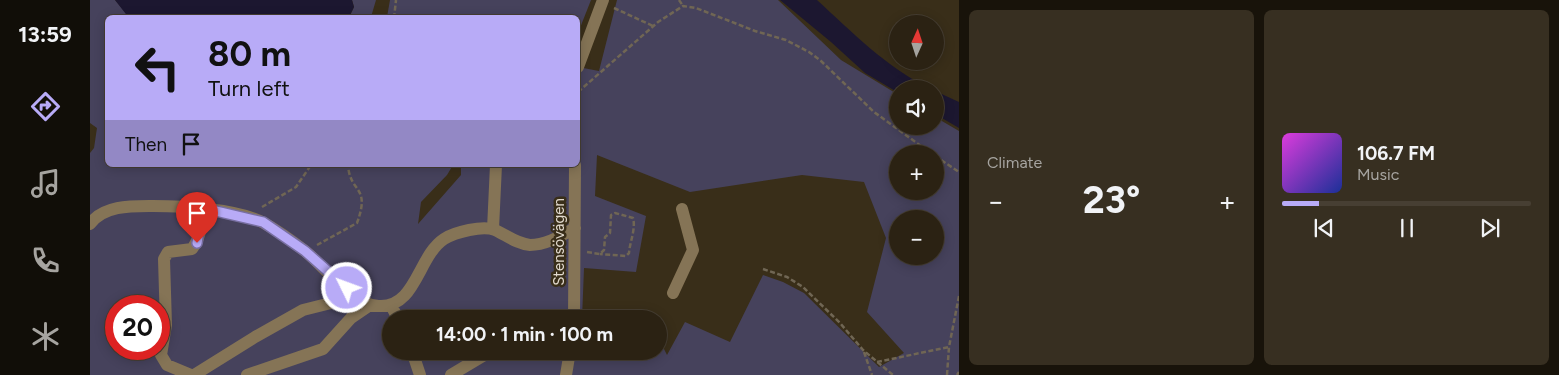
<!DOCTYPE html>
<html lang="en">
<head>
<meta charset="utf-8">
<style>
  body { margin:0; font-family:Figtree,sans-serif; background:#372f21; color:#f1f3f6; height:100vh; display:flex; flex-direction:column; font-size:19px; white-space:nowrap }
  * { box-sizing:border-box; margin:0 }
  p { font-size:16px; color:#a6a4a0 }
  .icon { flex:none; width:28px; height:28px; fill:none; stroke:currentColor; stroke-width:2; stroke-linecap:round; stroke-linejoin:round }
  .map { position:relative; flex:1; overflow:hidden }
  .panel { display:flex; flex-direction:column; gap:10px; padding:10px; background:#18130a; width:600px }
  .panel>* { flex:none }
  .top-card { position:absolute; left:15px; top:15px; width:475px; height:152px; border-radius:8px; box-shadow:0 2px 12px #0003,0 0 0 1px #473f33; background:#b8abf7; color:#111; overflow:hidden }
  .needle { width:32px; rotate:3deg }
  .fabs { position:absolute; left:799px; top:15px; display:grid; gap:10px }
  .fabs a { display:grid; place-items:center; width:55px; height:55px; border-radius:50%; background:#2b2213; box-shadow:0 2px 12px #0003,0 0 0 1px #473f33; font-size:25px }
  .speed { position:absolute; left:15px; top:295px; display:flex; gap:10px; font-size:25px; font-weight:700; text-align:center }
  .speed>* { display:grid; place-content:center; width:65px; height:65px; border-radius:50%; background:#2b2213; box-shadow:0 2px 12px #0003,0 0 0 1px #473f33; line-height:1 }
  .speed .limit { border:8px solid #d22; background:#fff; color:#111 }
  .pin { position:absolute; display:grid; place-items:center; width:42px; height:42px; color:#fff; margin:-51px -21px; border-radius:50% 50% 50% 0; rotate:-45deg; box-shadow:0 0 5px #0007 }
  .pin .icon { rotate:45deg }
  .me { position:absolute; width:55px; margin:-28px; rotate:312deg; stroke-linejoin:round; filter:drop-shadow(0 0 4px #0008) }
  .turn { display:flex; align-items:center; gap:18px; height:105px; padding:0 20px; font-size:22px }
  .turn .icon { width:65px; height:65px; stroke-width:2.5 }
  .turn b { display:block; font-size:35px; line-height:42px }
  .then { display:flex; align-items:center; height:48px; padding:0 20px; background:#0003; gap:10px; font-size:19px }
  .big { font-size:38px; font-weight:700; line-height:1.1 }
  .panel .widget { flex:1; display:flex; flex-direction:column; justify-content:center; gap:8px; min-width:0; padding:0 18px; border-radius:8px; background:#372f21 }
  .song { display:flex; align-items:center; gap:15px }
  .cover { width:60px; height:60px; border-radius:8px; background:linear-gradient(135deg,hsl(300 70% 55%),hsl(230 70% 35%)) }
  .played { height:5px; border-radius:2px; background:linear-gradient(90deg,#b8abf7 15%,#473f33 15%) }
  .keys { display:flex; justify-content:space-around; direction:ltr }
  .heat { display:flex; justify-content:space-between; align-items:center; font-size:28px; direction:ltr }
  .panel .tiles { flex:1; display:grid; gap:10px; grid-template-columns:repeat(2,1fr) }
  .trip { position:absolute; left:292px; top:310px; width:285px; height:50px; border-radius:25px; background:#2b2213; box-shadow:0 2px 12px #0003,0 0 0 1px #473f33; font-weight:700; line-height:50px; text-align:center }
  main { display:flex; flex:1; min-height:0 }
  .tab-bar { display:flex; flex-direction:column; width:90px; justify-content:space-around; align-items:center; background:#110e08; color:#a6a4a0 }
  .tab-bar .icon { width:35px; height:35px }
  .tab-bar .current { color:#b8abf7 }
  .tab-bar b { font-size:22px; color:#f1f3f6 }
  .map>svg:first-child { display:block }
  .green { fill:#46425c; fill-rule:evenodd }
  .water { fill:#1c1730 }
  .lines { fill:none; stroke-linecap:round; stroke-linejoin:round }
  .path { stroke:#706654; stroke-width:2.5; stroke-dasharray:5 2.5; stroke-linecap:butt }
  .minor { stroke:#857456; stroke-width:12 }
  .route-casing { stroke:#786fa1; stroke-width:12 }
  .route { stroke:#b8abf7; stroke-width:9 }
  .labels { text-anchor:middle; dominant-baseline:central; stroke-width:5; stroke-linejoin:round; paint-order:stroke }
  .street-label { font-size:15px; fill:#e2dace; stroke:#392e19 }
</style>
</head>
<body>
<main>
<nav class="tab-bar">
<b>13:59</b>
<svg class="icon current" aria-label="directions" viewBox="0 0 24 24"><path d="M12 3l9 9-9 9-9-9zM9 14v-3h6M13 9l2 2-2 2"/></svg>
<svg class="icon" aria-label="music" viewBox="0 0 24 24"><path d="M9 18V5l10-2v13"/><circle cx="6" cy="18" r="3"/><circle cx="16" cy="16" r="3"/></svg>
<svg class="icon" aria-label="phone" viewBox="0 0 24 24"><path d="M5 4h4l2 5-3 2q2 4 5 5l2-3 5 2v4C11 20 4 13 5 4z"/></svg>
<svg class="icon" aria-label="climate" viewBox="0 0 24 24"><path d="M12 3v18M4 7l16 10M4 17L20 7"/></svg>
</nav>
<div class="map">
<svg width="869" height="375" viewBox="0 0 869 375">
  <rect width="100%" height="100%" fill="#392e19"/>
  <path class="green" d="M0 0H25L39 17 18 18V165H363L357 175 331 202 328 224 371 175V165H488V67L509 71 527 0H688L751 60 807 94 808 126H845V117L869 131V375H0V153L4 148 7 128 0 123ZM808 154H845V191H808ZM507 155 600 192 712 175 774 182 796 238 777 312 814 353 789 367 714 293 693 282 673 275 640 342 595 322 577 355 569 339V351H301V319H492L494 268 546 272 556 216 505 196ZM808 219H845V256H808ZM26 306H69V349H26Z
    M262 0H286L281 17 259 18 264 7Z
    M300 0H501L488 33V18L297 17Z"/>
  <path class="water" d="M25 0H262L264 7 259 17 39 18Z
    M690 0H727C762 32 797 68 841 89H808L807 92 775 73 741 42Z
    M845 91 869 102V128L845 114Z"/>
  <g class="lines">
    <path class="path" d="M589 0 593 6
      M524 8 563 26
      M304 18 306 0
      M488 92 568 22 593 6 606 8 665 31 696 40 719 52 731 61 784 112 842 154
      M845 156 869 172
      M172 207 206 187 221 165
      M227 245 267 223C281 185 260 194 258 165
      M497 252 510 254 514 250 515 237 520 233 521 215 525 213 543 218C546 229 540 241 539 253L536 256 510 254
      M673 269 697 277 713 287 750 323 773 350 803 375
      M774 352 782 375
      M787 362 859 347
      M857 375 859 347 869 296
      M867 375 869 372"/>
    <path class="minor" d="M488 67 513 0
      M0 224C14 205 42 206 63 206 93 206 148 209 174 223 188 231 202 241 215 251 234 266 264 306 289 306 326 308 328 256 354 239 365 232 393 225 405 230 416 235 427 244 440 245 457 245 472 235 485 228
      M403 229 406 165
      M583 293 603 250 592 209
      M301 305 308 319
      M484 319 485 165
      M322 351 330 375
      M101 375 77 365 71 355 76 325 74 259 78 252 102 249C111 237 112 223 113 208
      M104 375 165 337 213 310 245 302 271 301
      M157 375 233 349 261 318 280 305
      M361 375 401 351
      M476 375 480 351"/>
  </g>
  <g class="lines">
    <defs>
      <path id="route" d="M107 243 113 208 173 222 215 251 257 288"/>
    </defs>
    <use href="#route" class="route-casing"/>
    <use href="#route" class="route"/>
  </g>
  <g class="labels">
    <g class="street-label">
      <text transform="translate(469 242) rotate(-90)">Stensövägen</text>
    </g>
  </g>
</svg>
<div class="fabs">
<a><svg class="needle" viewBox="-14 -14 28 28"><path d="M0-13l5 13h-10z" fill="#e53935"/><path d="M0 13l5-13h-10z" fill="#a6a4a0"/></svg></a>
<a><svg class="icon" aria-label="sound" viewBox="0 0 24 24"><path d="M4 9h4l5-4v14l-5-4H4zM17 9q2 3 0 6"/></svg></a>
<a>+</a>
<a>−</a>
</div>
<div class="speed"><div class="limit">20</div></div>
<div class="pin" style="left:107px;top:243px;background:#d93025"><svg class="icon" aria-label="arrive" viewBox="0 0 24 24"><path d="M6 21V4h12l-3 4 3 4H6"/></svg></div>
<svg class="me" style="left:257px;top:288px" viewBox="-20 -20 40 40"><circle r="17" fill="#b8abf7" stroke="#fff" stroke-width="3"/><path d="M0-11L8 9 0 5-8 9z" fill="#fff"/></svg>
<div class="trip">14:00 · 1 min · 100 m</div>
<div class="top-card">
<div class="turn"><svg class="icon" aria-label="left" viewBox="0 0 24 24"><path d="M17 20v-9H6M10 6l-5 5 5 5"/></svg><div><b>80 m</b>Turn left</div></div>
<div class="then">Then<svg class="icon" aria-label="arrive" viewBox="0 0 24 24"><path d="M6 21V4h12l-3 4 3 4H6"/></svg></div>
</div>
</div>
<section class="panel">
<div class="tiles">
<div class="widget"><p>Climate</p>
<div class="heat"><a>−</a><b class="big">23°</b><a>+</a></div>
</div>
<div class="widget">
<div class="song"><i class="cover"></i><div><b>106.7 FM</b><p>Music</p></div></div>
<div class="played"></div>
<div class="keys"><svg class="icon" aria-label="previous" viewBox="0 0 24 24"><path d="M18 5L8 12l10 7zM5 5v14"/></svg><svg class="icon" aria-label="pause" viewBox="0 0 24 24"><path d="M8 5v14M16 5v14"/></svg><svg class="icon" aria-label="next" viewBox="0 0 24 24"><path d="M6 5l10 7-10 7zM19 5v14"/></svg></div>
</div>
</div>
</section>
</main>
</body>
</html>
